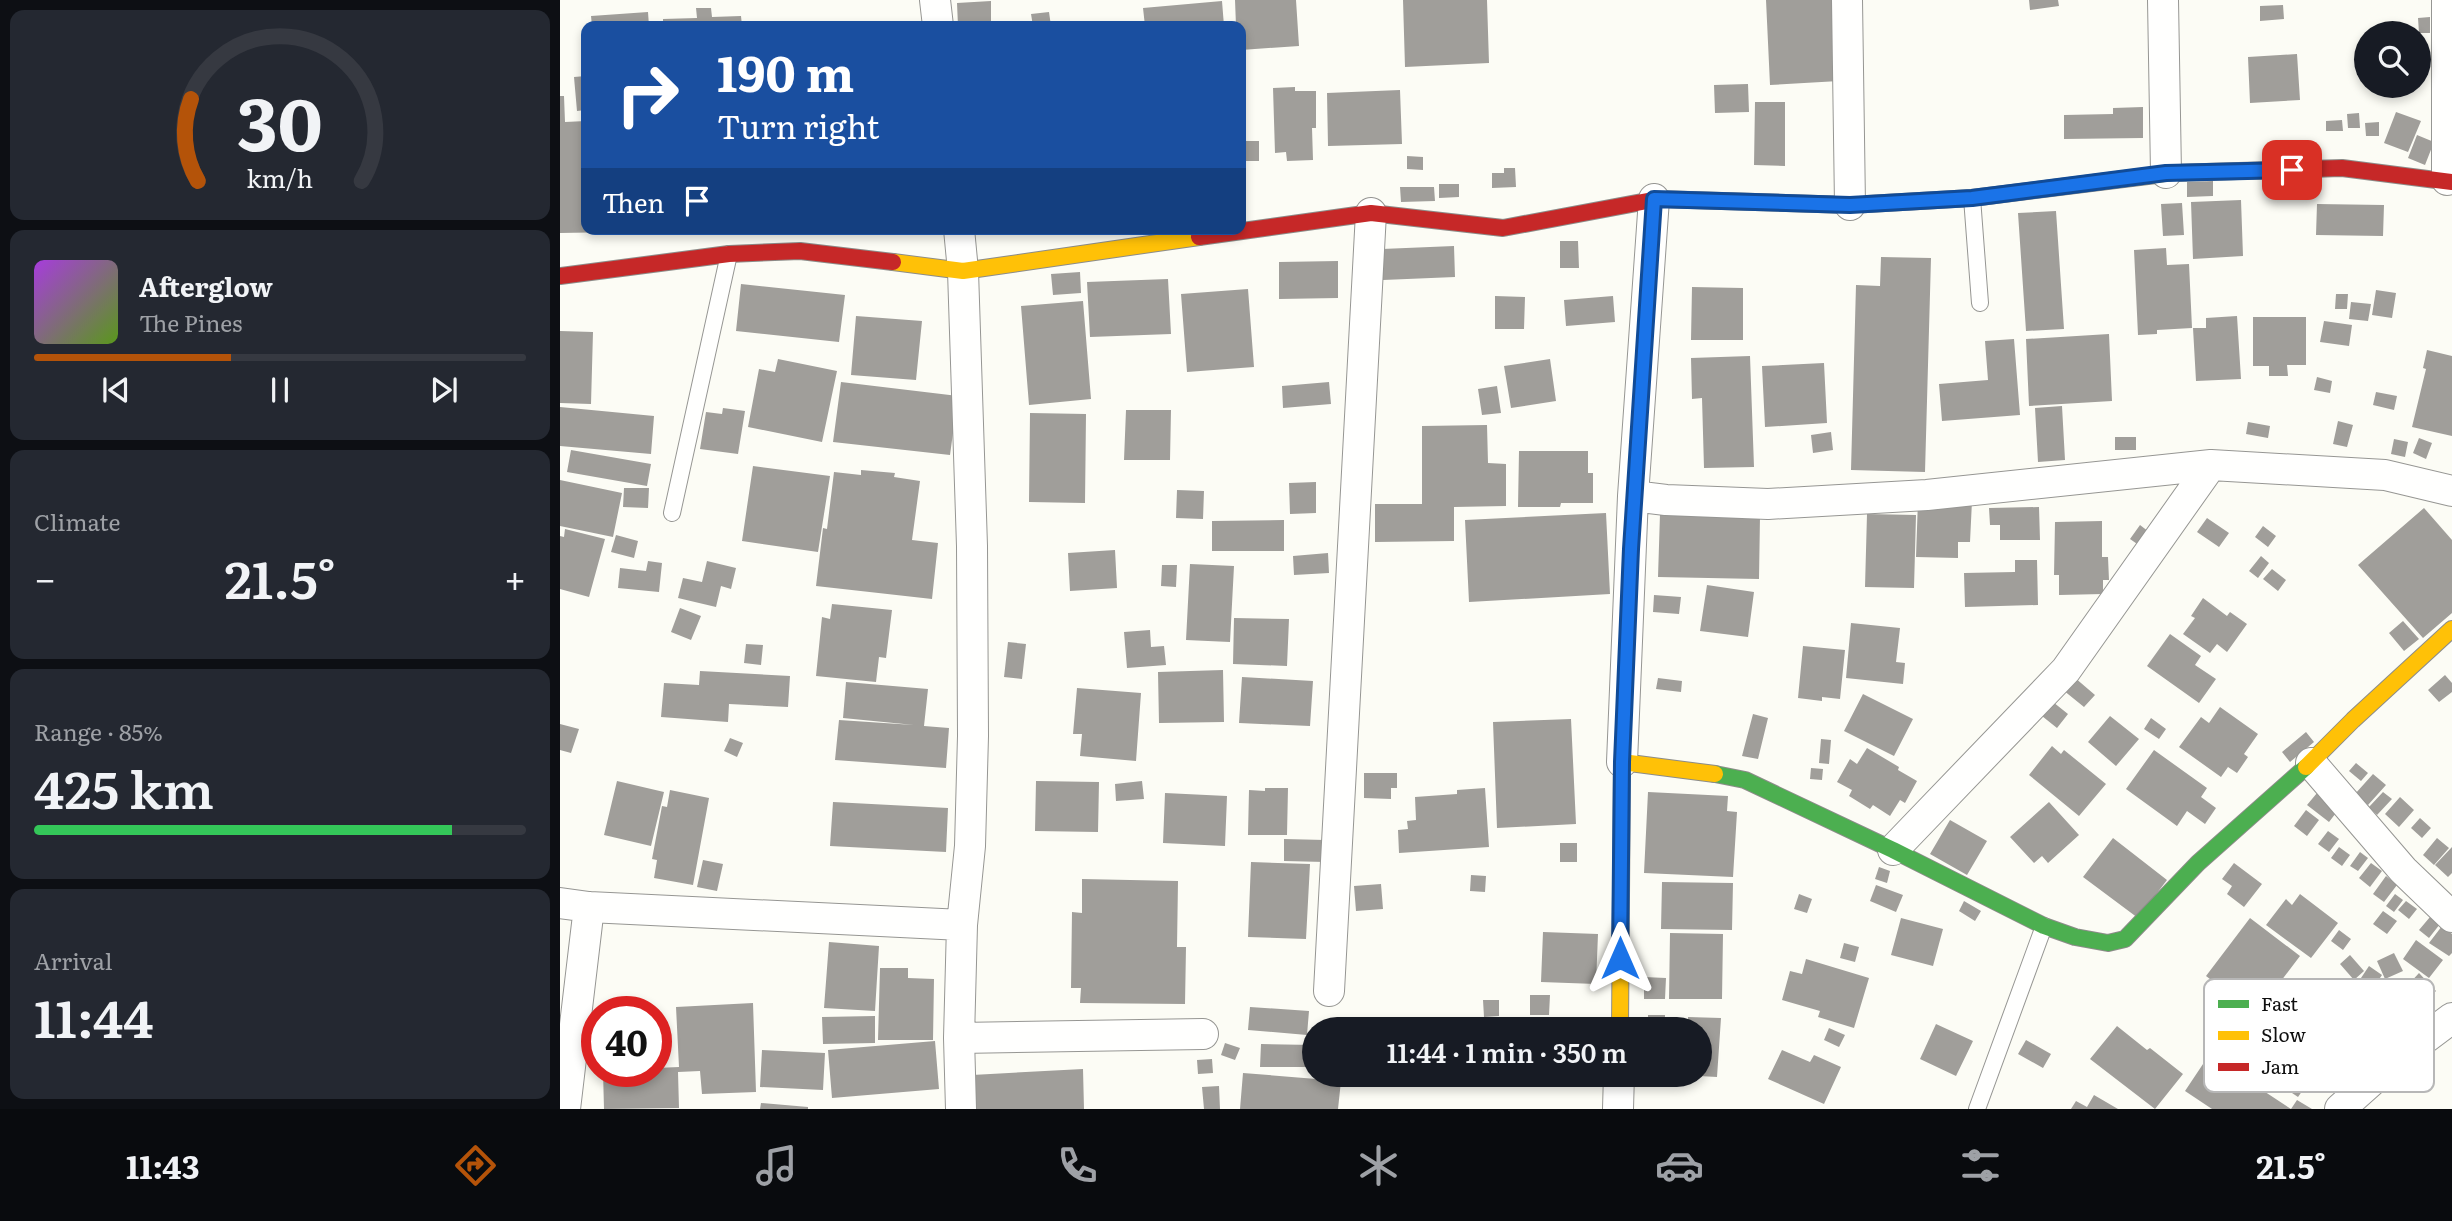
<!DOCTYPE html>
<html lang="en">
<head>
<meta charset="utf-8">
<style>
  body { margin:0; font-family:Literata,serif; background:#242831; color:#f1f3f6; height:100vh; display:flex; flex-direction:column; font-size:26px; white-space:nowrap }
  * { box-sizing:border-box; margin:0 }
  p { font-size:23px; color:#9ea1a6 }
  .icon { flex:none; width:38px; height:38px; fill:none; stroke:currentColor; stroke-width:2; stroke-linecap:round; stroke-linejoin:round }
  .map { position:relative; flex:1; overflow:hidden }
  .details { display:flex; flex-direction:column; gap:10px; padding:10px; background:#0d0f14; width:560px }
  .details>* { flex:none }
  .guide { position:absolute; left:21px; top:21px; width:665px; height:214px; border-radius:14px; box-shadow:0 4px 10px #0003; background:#1a4fa0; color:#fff; overflow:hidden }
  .tools { position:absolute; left:1794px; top:21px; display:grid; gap:14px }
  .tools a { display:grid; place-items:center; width:77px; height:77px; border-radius:50%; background:#171b24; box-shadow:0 4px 10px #0003; font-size:35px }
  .speed { position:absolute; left:21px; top:996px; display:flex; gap:14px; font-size:35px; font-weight:700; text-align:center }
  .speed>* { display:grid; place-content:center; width:91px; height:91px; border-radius:50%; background:#171b24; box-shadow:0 4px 10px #0003; line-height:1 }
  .speed .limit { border:10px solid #d22; background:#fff; color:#111 }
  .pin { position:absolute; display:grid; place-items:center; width:60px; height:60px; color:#fff; margin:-30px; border-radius:14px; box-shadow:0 4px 10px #0006 }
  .me { position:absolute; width:77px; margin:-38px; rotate:0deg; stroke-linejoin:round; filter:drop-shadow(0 0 5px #0008) }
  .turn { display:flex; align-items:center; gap:24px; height:147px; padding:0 21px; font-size:32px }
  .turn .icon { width:91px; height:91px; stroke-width:2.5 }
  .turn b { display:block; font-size:49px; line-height:60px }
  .then { display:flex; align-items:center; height:66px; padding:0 21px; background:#0003; gap:14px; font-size:26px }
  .big { font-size:52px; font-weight:600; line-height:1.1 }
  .details .card { flex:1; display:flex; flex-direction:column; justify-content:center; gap:10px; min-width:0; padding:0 24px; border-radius:14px; background:#242831 }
  .details .dial { align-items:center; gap:0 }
  .dial svg { height:182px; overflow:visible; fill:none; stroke:#363941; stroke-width:7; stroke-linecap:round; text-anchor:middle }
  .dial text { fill:#f1f3f6; stroke:none }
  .song { display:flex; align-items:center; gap:21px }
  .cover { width:84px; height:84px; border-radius:10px; background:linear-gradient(135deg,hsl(280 70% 55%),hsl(90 70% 35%)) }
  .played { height:7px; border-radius:4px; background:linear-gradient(90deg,#b45309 40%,#363941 40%) }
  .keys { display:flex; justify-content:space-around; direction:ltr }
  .heat { display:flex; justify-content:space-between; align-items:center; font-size:38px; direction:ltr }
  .charge { height:10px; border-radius:5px; background:linear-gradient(90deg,#34c759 85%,#363941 0) }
  .trip { position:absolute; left:742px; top:1017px; width:410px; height:70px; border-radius:35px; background:#171b24; box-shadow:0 4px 10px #0003; font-weight:600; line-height:70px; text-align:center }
  .tab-bar { display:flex; height:112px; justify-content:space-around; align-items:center; background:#090b0e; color:#9ea1a6 }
  .tab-bar .icon { width:49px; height:49px }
  .tab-bar .active { color:#b45309 }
  .tab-bar b { font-size:32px; color:#f1f3f6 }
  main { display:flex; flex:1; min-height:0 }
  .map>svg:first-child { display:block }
  .building { fill:#a09e9a }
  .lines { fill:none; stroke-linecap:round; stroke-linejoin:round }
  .lane-casing { stroke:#969693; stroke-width:18 }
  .street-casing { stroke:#969693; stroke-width:32 }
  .fast-casing { stroke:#8c8c89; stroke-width:18 }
  .slow-casing { stroke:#8c8c89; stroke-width:18 }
  .jam-casing { stroke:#8c8c89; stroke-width:18 }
  .lane { stroke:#fffffe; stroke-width:16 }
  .street { stroke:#fffffe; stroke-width:30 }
  .fast { stroke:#4caf50; stroke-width:16 }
  .slow { stroke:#ffc107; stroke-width:16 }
  .jam { stroke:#c62828; stroke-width:16 }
  .route-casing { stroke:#114b97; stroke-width:18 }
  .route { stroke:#1a73e8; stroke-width:12 }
  .key { fill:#fff; stroke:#b7b7b7; stroke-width:2 }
  .key-label { font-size:19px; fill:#0f0f0f }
</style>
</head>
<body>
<main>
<section class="details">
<div class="card dial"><svg viewBox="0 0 100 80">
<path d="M14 69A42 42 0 1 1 86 69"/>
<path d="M14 69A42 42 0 0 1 11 33" stroke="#b45309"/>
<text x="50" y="56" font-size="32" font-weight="700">30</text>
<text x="50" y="72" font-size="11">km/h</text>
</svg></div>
<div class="card">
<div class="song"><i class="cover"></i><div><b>Afterglow</b><p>The Pines</p></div></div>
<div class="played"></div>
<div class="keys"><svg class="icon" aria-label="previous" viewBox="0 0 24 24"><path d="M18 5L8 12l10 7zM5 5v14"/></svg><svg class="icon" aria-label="pause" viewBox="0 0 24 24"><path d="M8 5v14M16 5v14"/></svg><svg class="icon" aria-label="next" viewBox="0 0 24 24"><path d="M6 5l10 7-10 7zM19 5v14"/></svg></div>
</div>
<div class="card"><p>Climate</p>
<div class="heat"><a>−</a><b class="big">21.5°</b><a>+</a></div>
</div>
<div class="card"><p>Range · 85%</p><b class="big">425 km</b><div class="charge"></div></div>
<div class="card"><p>Arrival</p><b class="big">11:44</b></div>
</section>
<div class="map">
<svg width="1892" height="1109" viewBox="0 0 1892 1109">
  <rect width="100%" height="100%" fill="#fcfcf5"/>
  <path class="building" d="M675 0H736L739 46 681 50V26H676Z
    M843 0H927L929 63 845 67Z
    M1206 0H1275L1279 81 1210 85Z
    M1469 0H1498L1499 6 1470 10Z
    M431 1V26H398L397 3Z
    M662 1 664 26H585L583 8Z
    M1723 5 1724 19 1700 21V6Z
    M136 8H151L152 17 181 16 182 26H103V19L137 18Z
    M88 12 89 26H32L31 16Z
    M489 12 491 26H473L471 14Z
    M1870 17V33H1859L1858 18Z
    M1737 54 1740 100 1690 103 1688 57Z
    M26 76V110L17 111 14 77Z
    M1188 84 1189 112 1155 113 1154 85Z
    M735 87V91H756V128H752L753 160 727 161 726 152 715 153 713 88Z
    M840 90 842 144 768 146 767 93Z
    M0 96H4L5 122 26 121V229H58V232L0 233Z
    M1195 102H1225V166L1194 165Z
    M1583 107V138L1504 139V115L1553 114V108Z
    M1836 112 1861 121 1848 152 1824 143Z
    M1799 113 1800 128H1788L1787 114Z
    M1782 120 1783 131H1766V121Z
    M1819 122V136H1806L1805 123Z
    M1857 135 1874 142 1865 165 1848 158Z
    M681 141H699V161H685V184H681Z
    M847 156 863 157V170L847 169Z
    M944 168H955L956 187 932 188V173H944Z
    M1653 181V196L1627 197V182Z
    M879 184H899V197L879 198Z
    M840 187H874L875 201 841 202Z
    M1681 200 1683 256 1633 259 1631 202Z
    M1622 203 1624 235 1603 236 1601 204Z
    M1757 204 1824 205 1823 236 1756 235Z
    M1496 211 1504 329 1466 331 1458 213Z
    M1000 241H1018L1019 268H1000Z
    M894 246 895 277 823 280 822 249Z
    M1606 248 1607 265 1629 264 1632 328 1597 330V334L1578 335 1574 250Z
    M1321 257 1371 258 1365 472 1291 470 1296 285 1320 286Z
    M778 261V298L719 299V262Z
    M520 272 521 293 493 295 491 274Z
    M608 279 611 334 530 337 527 282Z
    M181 284 285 295 279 342 176 331Z
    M1132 287 1183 288V340H1131Z
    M688 289 694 367 627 372 621 294Z
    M1816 290 1836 293 1832 318 1812 315Z
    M1776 294H1788L1787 309H1775Z
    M935 296 965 297 964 329H935Z
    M1053 296 1055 322 1006 326 1004 300Z
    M523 301 531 399 469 405 461 306Z
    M1791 302 1811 304 1808 321 1789 319Z
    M296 316 362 321 356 380 291 375Z
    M1677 316 1681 379 1636 381 1633 328H1646V318Z
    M1693 317H1746V365H1727L1728 376H1709V366H1693Z
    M1764 321 1792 325 1789 346 1760 342Z
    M0 331 33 332 31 404 0 403Z
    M1549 334 1552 401 1469 406 1466 339Z
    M1454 339 1460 415 1382 421 1379 384 1428 380 1425 341Z
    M1867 350 1892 356V436L1852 427 1866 369 1863 368Z
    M1190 356 1194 467 1144 468 1142 398 1132 399 1131 358Z
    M218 359 277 371 262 442 188 427 199 369 215 372Z
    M990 359 996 401 951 408 944 366Z
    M1264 363 1267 423 1205 427 1202 366Z
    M1757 377 1772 381 1770 393 1754 390Z
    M281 382 398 396 390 455 273 442Z
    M769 382 771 404 723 408 722 386Z
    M937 386 941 413 922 415 918 389Z
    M1816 392 1837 396 1834 410 1813 405Z
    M1502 406 1505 460 1478 462 1475 408Z
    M0 407 94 416 91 454 0 446Z
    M163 408 185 411 178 454 140 449 146 412 162 414Z
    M566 410H611L610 460H564Z
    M470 413 526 414 525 503 469 502Z
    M1778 421 1793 425 1787 447 1773 444Z
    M1688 422 1710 426 1708 438 1686 434Z
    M927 425 928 463 946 464V506L894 507V541L815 542V504H862V426Z
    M1271 432 1273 450 1253 453 1251 435Z
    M1555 437H1576V450H1555Z
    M1859 438 1872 443 1866 459 1853 453Z
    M1834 439 1848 442 1845 457 1831 454Z
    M11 450 91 464 87 486 7 472Z
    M959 451H1028V473H1033V503H1001L1000 507H958Z
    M193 466 270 476 258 552 182 541Z
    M301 470 335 473 334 477 360 481 352 540 378 543 372 599 256 586 263 528 267 529 274 472 301 475Z
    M0 480 62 493 53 537 0 526Z
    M756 482V513L730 514 729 483Z
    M64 488H89L88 508 63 507Z
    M617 490 644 491 643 519 616 518Z
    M1358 500 1412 501 1410 542H1398V558L1356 557Z
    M1479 507 1480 540H1440V525H1430L1429 508Z
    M1864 508 1892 540V613L1863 638 1798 565Z
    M1046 513 1050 594 909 602 905 520Z
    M1100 514 1200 516 1199 579 1098 577Z
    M1307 514 1356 515 1354 588 1305 587Z
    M1647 518 1669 533 1659 547 1637 532Z
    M724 520V551H652V521Z
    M1542 521V557H1548L1549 580H1543V594L1499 595V575H1494L1495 522Z
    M1580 525 1593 535 1583 548 1570 539Z
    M1703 526 1716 536 1708 547 1695 537Z
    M5 529 45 539 29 597 0 589V536L4 537Z
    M56 535 78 541 74 558 51 552Z
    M555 550 557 588 510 591 508 553Z
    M768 553 769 573 734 575 733 556Z
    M1701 556 1709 563 1698 578 1689 571Z
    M1455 560H1477L1478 605 1405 607 1404 573 1455 572Z
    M88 561 102 563 99 592 58 588 60 568 86 571Z
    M147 561 176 568 171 589 161 586 156 607 118 598 123 578 142 582Z
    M630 564 674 566 670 642 626 640Z
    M602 565H617L616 587 601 586Z
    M1712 569 1726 580 1718 591 1703 579Z
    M1147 585 1194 592 1188 637 1140 631Z
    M1094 595 1121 597 1119 614 1093 612Z
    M1643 598 1667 616 1670 612 1687 624 1667 652 1657 644 1650 653 1623 634 1635 618 1631 616Z
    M272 604 332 610 326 658 319 657 316 682 256 676 262 617 270 619Z
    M120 608 141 616 131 640 111 632Z
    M674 618 729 619 727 666 673 664Z
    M1843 621 1859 639 1844 651 1829 633Z
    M1291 623 1340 628 1336 662 1345 663 1343 684 1286 678Z
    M590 630 591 647 604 646 606 665 567 668 564 632Z
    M1610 634 1641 656 1635 665 1656 679 1639 703 1587 666Z
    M448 642 466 644 462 679 444 677Z
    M186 644 203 645 201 665 184 663Z
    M1243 646 1285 650 1280 699 1262 697V701L1238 698Z
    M663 670 664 722 599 723 598 672Z
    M140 671 230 676 228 707 169 704 168 722 101 717 104 683 139 685Z
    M1885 675 1892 683V692L1879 702 1868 690Z
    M682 677 753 681 750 726 679 723Z
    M1514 677 1535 695 1524 707 1503 690Z
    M1098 678 1122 681 1121 692 1096 689Z
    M286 682 368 689 364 726 389 728 386 768 275 760 279 720 354 725 283 718Z
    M517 688 581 693 576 761 520 756 522 734H513Z
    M1303 694 1353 719 1334 756 1284 731Z
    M1493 702 1508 714 1497 728 1482 716Z
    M1660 707 1698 734 1684 754 1688 757 1677 773 1668 767 1661 777 1619 747 1641 717 1649 723Z
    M1193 714 1208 718 1198 759 1182 756Z
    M1550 716 1579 739 1556 766 1528 742Z
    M1591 718 1606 729 1599 739 1584 729Z
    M1011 719 1016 824 937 828 933 722Z
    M0 724 19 729 11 753 0 750Z
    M1746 732 1754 742 1730 762 1722 752Z
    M170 738 183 743 177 757 164 751Z
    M1261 739 1271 740 1269 764 1259 763Z
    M1492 746 1501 754 1504 750 1546 784 1519 816 1469 775Z
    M1307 748 1339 767 1338 770 1357 781 1345 803 1340 800 1330 816 1313 805 1310 809 1289 796 1292 790 1277 782 1290 759 1297 764Z
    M1594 750 1647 788 1641 797 1656 808 1645 824 1627 811 1617 826 1566 789Z
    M1796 763 1808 773 1801 781 1789 771Z
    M1251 768 1263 769 1262 780 1250 779Z
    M804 773H837V788H831V799L804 798Z
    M1813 774 1826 785 1808 805 1795 794Z
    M57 781 104 792 91 846 44 835Z
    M476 781 539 782 538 832 475 831Z
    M582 781 584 799 556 801 555 784Z
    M705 788H728L727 835H688L689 790 705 791Z
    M925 788 929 847 839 853 838 830 848 829 847 821 856 820 855 797 897 794V790Z
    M110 790 149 798 133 885 94 878 97 860 92 859 102 806 107 807Z
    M1088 792 1168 796 1167 811 1177 812 1173 877 1084 873Z
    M1823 792 1832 799 1817 815 1809 807Z
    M605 793 667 796 665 846 603 843Z
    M1757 793 1779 809 1769 822 1747 805Z
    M1840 797 1854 810 1839 827 1825 814Z
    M273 802 388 808 386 852 270 846Z
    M1489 802 1519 835 1488 863 1482 856 1474 863 1450 837Z
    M1746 810 1759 820 1747 836 1734 826Z
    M1860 818 1871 828 1862 838 1851 828Z
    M1390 820 1427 841 1407 875 1370 854Z
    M1768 831 1779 839 1769 852 1758 844Z
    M1553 838 1607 880 1578 918 1523 877Z
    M1877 838 1889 848 1874 865 1863 855Z
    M724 839 765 840V862L724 861Z
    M1000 843H1017V862H1000Z
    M1779 847 1790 855 1782 866 1771 858Z
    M1892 847V873L1888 877 1875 865Z
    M1800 852 1808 858 1798 871 1790 866Z
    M143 860 163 864 157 891 137 887Z
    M691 862 750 864 746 939 688 937Z
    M1674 863 1702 884 1684 907 1667 894 1672 886 1662 879Z
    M1811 863 1822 871 1810 887 1799 878Z
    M1319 867 1330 871 1327 883 1315 879Z
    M911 875 926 876 925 892 910 891Z
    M1826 876 1837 885 1824 902 1813 894Z
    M522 879 618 881 617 947H626L625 1004 520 1003 521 988H511L512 912 522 913Z
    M1102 882 1173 883 1172 930 1101 929Z
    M821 884 823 909 796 911 794 886Z
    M1316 885 1343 895 1336 912 1310 901Z
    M1239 894 1252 899 1247 913 1234 909Z
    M1740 894 1778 923 1751 958 1706 925 1726 899 1732 905Z
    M1835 894 1843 900 1834 912 1826 906Z
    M1404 901 1421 911 1415 921 1399 911Z
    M1846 901 1857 909 1849 919 1838 910Z
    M1823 911 1837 921 1827 934 1813 924Z
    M1870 917 1880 924 1869 938 1859 930Z
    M1341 918 1383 929 1373 966 1331 955Z
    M1690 918 1740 956 1696 1014 1646 976Z
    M1882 926 1892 934V953L1889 956 1869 943Z
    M1779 930 1791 939 1783 950 1771 941Z
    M983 932 1038 934 1036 984 981 982Z
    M1110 933 1163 934 1162 999H1109Z
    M1856 940 1883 960 1869 978 1843 959Z
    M269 942 319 946 315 1011 264 1008Z
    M1284 943 1299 947 1295 962 1280 958Z
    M1834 953 1843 971 1825 979 1817 961Z
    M1790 955 1804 971 1794 980 1780 964Z
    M1246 959 1309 978 1294 1028 1258 1017 1260 1011 1222 1000 1230 971 1242 974Z
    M1809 966 1822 975 1814 987 1801 978Z
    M320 968H348V978L374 979 373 1040H318Z
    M1859 973 1876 991 1865 1002 1848 985Z
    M1084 977 1106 978 1105 999H1084Z
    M970 995H990L989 1015H970Z
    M923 1000H939V1016L924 1017Z
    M193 1003 196 1092 142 1094 140 1071 118 1072 119 1108 44 1109 43 1071H96V1068L119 1067 116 1007Z
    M1733 1005 1780 1036 1738 1097 1692 1066 1701 1054 1696 1051 1719 1016 1724 1019Z
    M690 1007 749 1011 747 1035 688 1030Z
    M1088 1015H1105V1029H1088Z
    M315 1016V1043L263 1044 262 1017Z
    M1128 1017 1161 1018 1157 1077 1139 1076V1029H1128Z
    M1376 1024 1413 1041 1396 1076 1360 1059Z
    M1557 1026 1587 1050 1590 1048 1623 1074 1595 1109 1530 1059Z
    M1269 1028 1285 1035 1279 1047 1264 1040Z
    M1466 1040 1491 1054 1483 1068 1458 1054Z
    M375 1041 379 1089 272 1098 268 1050Z
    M665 1043 680 1048 675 1060 661 1055Z
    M701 1044 754 1045V1067H700Z
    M202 1050 265 1053 263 1090 200 1087Z
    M1222 1050 1250 1062 1254 1055 1281 1067 1264 1104 1208 1079Z
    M1649 1055 1731 1109 1737 1100 1752 1109H1652L1625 1091Z
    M652 1059 653 1073 638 1074 637 1060Z
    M523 1069 524 1109H413L412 1075Z
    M683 1073 781 1081 778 1109H680Z
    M659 1086 660 1109H644L642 1087Z
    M1534 1095 1558 1109H1511L1516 1101 1527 1107Z
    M201 1103 248 1107V1109H200Z"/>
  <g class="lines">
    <defs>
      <path id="lane" d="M1412 198 1420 303
        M112 513 169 254
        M1417 1109 1484 926"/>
      <path id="street" d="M375 0 378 26
        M1287 0 1290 205
        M1603 0 1606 173
        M1887 180V0
        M1094 199 1073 496 1106 500 1208 504 1367 495 1651 465 1825 475 1892 491
        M399 229 403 271 412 546 413 736 410 846 402 925 399 1038 401 1109
        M1062 762 1073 496
        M1751 763 1843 870 1892 917
        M1333 850 1506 670 1651 465
        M0 903 29 907 402 925
        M769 991 811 213
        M399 1038 643 1034
        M5 1109 29 907
        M1058 1109 1059 1074
        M1780 1109 1828 1066 1892 1018"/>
      <path id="fast" d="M1155 774 1185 780 1333 850 1484 926 1515 937 1548 943 1565 939 1638 863 1746 767"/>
      <path id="slow" d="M1098 199 1290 205 1412 198 1612 173
        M333 262 403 271 639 237
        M1746 767 1793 720 1892 629
        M1060 1029 1062 762 1155 774"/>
      <path id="jam" d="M1612 173 1782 168 1892 182
        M639 237 811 213 943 228 1098 199
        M0 276 169 254 240 251 333 262"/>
    </defs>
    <use href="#lane" class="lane-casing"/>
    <use href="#street" class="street-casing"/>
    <use href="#fast" class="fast-casing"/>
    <use href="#slow" class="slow-casing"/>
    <use href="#jam" class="jam-casing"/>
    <use href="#lane" class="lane"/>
    <use href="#street" class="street"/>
    <use href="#fast" class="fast"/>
    <use href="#slow" class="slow"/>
    <use href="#jam" class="jam"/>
  </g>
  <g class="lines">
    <defs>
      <path id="route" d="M1060 958 1062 762 1071 549 1094 199 1290 205 1412 198 1606 173 1732 170"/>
    </defs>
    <use href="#route" class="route-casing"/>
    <use href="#route" class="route"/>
  </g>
  <rect x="1644" y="979" width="230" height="113" rx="10" class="key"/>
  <rect x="1658" y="1000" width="31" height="8" fill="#4caf50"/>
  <rect x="1658" y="1031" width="31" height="9" fill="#ffc107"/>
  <rect x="1658" y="1063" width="31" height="8" fill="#c62828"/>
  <g class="key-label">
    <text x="1701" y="1011">Fast</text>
    <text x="1701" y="1042">Slow</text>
    <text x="1701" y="1074">Jam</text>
  </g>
</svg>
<div class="tools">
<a><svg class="icon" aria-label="search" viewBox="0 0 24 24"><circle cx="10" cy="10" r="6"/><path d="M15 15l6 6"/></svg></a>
</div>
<div class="speed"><div class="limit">40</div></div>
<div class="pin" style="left:1732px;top:170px;background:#d93025"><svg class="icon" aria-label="arrive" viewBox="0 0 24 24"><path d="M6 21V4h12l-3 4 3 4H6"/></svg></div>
<svg class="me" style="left:1060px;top:958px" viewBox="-20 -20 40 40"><path d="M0-17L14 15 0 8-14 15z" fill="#1a73e8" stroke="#fff" stroke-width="4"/></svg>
<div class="trip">11:44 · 1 min · 350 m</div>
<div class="guide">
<div class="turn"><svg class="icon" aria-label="right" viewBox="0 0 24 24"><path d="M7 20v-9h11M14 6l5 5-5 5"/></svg><div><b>190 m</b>Turn right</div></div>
<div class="then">Then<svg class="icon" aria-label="arrive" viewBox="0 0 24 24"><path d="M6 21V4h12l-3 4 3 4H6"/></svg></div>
</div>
</div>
</main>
<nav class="tab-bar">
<b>11:43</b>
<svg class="icon active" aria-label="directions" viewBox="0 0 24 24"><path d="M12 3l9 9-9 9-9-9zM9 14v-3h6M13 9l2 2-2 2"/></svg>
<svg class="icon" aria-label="music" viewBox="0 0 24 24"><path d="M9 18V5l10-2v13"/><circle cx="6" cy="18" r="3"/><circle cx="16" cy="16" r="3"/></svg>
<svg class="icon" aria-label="phone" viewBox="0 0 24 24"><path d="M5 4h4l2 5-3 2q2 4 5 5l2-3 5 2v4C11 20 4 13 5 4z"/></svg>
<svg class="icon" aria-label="climate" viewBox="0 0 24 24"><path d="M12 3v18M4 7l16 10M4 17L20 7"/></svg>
<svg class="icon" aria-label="car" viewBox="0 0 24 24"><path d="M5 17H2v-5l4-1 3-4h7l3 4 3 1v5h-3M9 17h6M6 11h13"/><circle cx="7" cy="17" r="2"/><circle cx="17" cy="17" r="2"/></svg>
<svg class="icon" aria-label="filters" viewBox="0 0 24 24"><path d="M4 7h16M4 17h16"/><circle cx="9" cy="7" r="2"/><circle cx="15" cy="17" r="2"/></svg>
<b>21.5°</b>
</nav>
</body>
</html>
